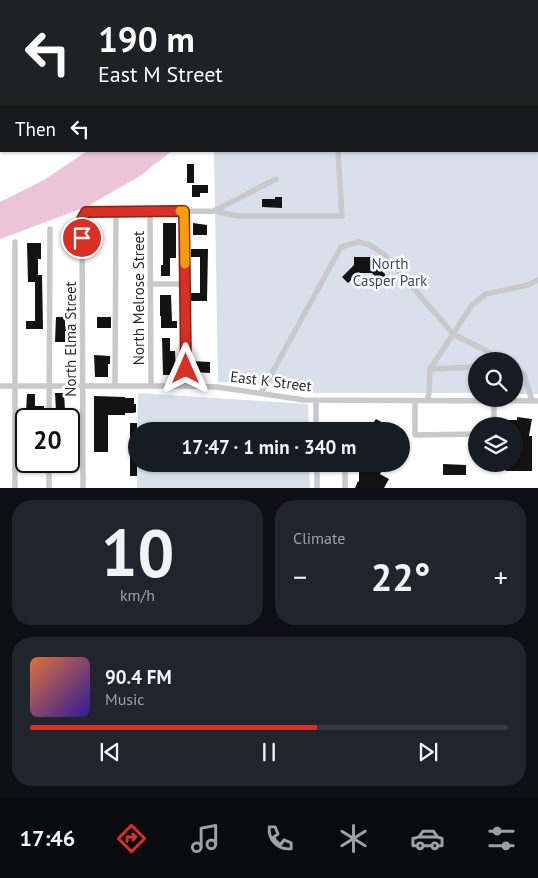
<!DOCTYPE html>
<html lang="en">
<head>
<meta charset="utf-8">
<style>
  body { margin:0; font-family:"PT Sans",sans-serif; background:#20242c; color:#f1f3f6; height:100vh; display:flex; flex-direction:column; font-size:19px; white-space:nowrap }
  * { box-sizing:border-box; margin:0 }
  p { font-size:16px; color:#9ea1a6 }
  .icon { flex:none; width:28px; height:28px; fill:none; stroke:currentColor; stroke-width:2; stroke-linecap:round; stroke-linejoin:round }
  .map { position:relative; height:488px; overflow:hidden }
  .drawer { display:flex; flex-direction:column; gap:12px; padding:12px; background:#0d0f14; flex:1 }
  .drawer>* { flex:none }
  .hud { position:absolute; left:0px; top:0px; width:539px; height:152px; box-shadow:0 1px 4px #0004; background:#202124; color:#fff; overflow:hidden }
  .controls { position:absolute; left:468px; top:352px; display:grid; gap:10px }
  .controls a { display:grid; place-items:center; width:55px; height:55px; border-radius:50%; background:#171b24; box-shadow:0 1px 4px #0004; font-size:25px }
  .speed { position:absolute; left:15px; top:408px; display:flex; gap:10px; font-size:25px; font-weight:700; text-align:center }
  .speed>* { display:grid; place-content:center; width:65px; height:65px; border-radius:50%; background:#171b24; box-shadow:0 1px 4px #0004; line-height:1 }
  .speed .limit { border:2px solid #111; border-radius:8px; background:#fff; color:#111 }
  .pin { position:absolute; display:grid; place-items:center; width:42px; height:42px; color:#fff; margin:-21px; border:2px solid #fff; border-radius:50%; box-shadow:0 1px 5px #0007 }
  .me { position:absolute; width:55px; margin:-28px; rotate:0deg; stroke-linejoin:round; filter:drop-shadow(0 0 4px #0008) }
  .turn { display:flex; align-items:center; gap:18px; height:105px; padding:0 15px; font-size:22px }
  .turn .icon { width:65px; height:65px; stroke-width:2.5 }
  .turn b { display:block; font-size:35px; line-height:42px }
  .then { display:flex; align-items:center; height:48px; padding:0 15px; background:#0003; gap:10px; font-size:19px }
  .big { font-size:38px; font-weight:700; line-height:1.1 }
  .drawer .tile { flex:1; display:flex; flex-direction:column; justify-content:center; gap:8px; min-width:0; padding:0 18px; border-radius:20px; background:#20242c }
  .drawer .dial { align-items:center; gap:0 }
  .dial b { font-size:65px; line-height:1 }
  .song { display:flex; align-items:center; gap:15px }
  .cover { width:60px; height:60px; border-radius:8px; background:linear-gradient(135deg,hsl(20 70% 55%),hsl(250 70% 35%)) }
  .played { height:5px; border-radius:2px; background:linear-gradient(90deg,#d93025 60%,#363941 60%) }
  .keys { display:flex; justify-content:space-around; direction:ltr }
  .heat { display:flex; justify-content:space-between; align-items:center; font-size:28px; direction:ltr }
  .drawer .tiles { flex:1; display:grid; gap:12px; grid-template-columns:1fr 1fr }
  .tile:last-child { grid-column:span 2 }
  .trip { position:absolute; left:128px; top:422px; width:282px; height:50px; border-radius:25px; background:#171b24; box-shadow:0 1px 4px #0004; font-weight:700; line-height:50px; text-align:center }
  .dock { display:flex; height:80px; justify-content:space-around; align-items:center; background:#090b0e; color:#9ea1a6 }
  .dock .icon { width:35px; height:35px }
  .dock .active { color:#d93025 }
  .dock b { font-size:22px; color:#f1f3f6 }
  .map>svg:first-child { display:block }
  .green { fill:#d9e0eb }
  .water { fill:#ebc4d8 }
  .building { fill:#131313 }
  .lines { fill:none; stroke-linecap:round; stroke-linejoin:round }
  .minor { stroke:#c9c9c9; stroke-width:5.5 }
  .route-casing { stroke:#8d1f18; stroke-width:12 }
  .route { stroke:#d93025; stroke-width:9 }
  .slow { stroke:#f59e0b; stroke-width:9 }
  .labels { text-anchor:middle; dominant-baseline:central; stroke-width:5; stroke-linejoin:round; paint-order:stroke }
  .park-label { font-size:15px; fill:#394a68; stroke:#fff }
  .street-label { font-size:15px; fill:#2c2c2c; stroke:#fff }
</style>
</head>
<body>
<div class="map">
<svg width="538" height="488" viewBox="0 0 538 488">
  <rect width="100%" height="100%" fill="#fff"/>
  <path class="green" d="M352 0H538V394H514V361H476V393H304L271 384 218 382 214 151H538V1H350Z
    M138 393 308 404 309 431H137Z
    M137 464H309L310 488H137Z"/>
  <path class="water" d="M87 151H172L140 176 86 207 0 239V202L44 180Z"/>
  <path class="building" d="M187 164H194V183H187Z
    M192 185H208V193H200V197H192Z
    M275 197H282V208L262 207V199H275Z
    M163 223H176V258H170V276H161V265H163Z
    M193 223 207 225V235H193Z
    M27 243H41V259H38V275H42L43 329H26V321H35V282H28Z
    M191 249H208L207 301H191V293H200V257H191Z
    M354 257H376V266L385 274V278L381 282 372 273H358L348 283 342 277 354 265Z
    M160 295H171L172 321H177V328H161V316H160Z
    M56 317H65V326H71V331H65V342H55Z
    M97 317H111V328H97Z
    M162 338H170V351H175L176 375H163Z
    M94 355 110 356V364H108V377H95Z
    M190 361 210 362V373L191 372Z
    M55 393H64L65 410 56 411Z
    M27 394H35V406H44V412H37V419H28V413H26Z
    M94 396 125 397V398H134V404H136V412L134 413H125V415H108V452H94Z
    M517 417 532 419 529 436H532V471H506V464H514V426H508L507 420H517Z
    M376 419 392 428 390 431H368Z
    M130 423H137V476H130Z
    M359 464H386L380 474 389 479 384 488H355L358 481 359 482Z
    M443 464 466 465V475H443Z"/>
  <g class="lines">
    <path class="minor" d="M538 138V139
      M150 211 151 386
      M184 211 186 386
      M214 211 276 179
      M15 242V488
      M150 284H186
      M430 369 476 367
      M514 369 524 374 532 401
      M0 386H186L217 387 304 400 538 401
      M115 386 116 211
      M261 393 341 247 358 242 370 245 385 255 453 334 472 305 486 294 528 285 538 280
      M316 400V431
      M415 401V435L476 434
      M427 401 429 393 430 369 453 334 485 350 501 361
      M49 419 50 229
      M489 426 494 421V401
      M316 428H333L341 431
      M49 461V488
      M317 464V488
      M83 488 82 219 86 212 214 211 238 216H342L338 151
      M345 488V464"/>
  </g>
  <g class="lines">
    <defs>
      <path id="route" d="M82 238V219L86 212 184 211 186 369"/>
    </defs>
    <use href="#route" class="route-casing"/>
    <use href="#route" class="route"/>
    <path class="slow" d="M180 211H184L185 264"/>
  </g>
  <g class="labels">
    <g class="park-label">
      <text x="390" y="263">North<tspan x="390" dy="17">Casper Park</tspan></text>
    </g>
    <g class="street-label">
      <text transform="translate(138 298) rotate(-90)">North Melrose Street</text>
      <text transform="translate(70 339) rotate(-90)">North Elma Street</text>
      <text transform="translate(271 381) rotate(7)">East K Street</text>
    </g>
  </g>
</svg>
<div class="controls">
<a><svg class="icon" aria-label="search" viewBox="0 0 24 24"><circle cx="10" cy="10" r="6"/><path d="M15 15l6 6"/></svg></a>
<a><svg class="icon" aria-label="layers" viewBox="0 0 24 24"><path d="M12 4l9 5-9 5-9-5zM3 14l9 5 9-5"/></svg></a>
</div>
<div class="speed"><div class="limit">20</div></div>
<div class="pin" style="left:82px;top:238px;background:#d93025"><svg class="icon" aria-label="arrive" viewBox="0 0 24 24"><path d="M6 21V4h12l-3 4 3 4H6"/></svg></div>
<svg class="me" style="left:186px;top:369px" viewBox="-20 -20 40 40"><path d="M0-17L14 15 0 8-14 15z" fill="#d93025" stroke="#fff" stroke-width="4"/></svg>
<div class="trip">17:47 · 1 min · 340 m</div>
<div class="hud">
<div class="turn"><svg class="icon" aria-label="left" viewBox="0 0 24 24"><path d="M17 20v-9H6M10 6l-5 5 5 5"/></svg><div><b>190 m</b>East M Street</div></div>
<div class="then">Then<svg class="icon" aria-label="left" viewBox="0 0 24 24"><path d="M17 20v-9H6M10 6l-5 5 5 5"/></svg></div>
</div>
</div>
<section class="drawer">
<div class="tiles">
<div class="tile dial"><b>10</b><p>km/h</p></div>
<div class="tile"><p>Climate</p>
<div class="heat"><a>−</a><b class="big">22°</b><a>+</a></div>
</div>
<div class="tile">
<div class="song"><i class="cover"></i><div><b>90.4 FM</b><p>Music</p></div></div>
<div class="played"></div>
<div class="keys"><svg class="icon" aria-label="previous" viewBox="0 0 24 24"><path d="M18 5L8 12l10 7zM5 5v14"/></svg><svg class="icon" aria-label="pause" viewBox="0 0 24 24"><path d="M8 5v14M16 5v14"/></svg><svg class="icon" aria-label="next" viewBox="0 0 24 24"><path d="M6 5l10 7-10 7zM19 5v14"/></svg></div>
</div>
</div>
</section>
<nav class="dock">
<b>17:46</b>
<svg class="icon active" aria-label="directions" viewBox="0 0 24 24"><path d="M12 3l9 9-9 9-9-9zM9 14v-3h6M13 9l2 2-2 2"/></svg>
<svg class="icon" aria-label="music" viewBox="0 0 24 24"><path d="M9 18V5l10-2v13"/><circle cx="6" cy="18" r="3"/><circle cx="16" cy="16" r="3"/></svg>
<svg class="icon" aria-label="phone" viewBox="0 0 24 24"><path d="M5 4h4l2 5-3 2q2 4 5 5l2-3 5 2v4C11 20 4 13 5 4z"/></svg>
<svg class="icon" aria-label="climate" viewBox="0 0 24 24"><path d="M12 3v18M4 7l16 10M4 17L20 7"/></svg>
<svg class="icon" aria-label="car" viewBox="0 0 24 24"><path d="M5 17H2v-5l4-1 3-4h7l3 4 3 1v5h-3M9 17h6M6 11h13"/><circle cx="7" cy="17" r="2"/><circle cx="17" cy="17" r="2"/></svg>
<svg class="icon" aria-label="filters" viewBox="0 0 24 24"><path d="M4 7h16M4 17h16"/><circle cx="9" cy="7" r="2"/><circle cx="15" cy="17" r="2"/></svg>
</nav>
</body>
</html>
